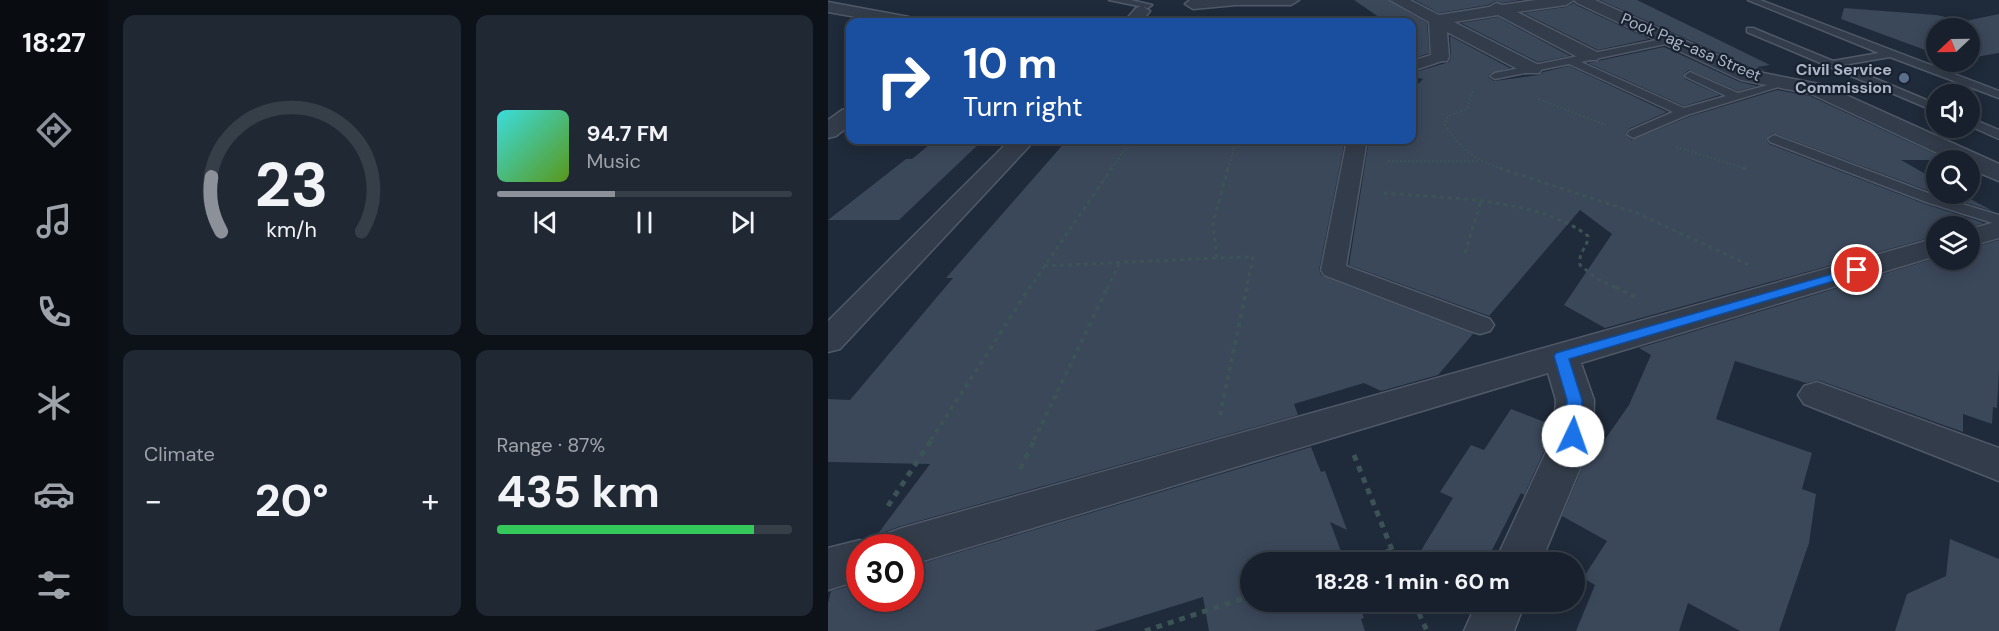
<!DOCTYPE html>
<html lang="en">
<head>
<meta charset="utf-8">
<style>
  body { margin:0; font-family:"DM Sans",sans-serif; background:#202834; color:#f1f3f6; height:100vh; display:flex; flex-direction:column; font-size:22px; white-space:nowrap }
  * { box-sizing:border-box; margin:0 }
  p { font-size:20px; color:#9ea3a9 }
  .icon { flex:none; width:33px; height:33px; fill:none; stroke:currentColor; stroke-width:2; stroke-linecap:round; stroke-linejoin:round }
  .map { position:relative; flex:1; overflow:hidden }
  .details { display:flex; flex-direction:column; gap:15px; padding:15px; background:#0d1218; width:720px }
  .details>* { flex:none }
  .top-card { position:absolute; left:18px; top:18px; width:570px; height:126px; border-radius:12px; box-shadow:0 3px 15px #0003,0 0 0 2px #363e48; background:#1a4fa0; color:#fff; overflow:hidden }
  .needle { width:39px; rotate:248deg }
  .tools { position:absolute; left:1098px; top:18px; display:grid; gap:12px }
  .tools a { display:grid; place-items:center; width:54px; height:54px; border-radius:50%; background:#17202c; box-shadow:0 3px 15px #0003,0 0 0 2px #363e48; font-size:30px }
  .speed { position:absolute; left:18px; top:534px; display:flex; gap:12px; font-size:30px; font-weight:700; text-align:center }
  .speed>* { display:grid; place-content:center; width:78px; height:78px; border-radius:50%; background:#17202c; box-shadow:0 3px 15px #0003,0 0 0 2px #363e48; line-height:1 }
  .speed .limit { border:9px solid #d22; background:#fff; color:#111 }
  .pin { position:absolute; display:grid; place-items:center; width:51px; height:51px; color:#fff; margin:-26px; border:3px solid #fff; border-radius:50%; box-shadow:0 2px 6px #0007 }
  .me { position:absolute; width:66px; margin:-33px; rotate:3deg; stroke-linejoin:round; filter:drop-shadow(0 0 4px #0008) }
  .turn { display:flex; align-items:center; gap:21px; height:126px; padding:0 18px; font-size:27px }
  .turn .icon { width:78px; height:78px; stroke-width:2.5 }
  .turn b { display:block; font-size:42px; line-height:51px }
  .big { font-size:45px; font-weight:700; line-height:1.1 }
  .details .card { flex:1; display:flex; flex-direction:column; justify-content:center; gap:9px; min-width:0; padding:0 21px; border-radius:12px; background:#202834 }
  .details .dial { align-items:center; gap:0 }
  .dial svg { height:156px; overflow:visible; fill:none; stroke:#363e48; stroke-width:7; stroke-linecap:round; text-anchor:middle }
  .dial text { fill:#f1f3f6; stroke:none }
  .song { display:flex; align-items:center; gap:18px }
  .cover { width:72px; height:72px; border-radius:9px; background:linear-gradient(135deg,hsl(180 70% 55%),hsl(90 70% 35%)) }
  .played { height:6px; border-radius:3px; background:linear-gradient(90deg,#8c9099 40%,#363e48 40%) }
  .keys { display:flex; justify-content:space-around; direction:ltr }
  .heat { display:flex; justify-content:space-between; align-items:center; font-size:33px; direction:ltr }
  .charge { height:9px; border-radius:4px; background:linear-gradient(90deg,#34c759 87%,#363e48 0) }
  .details .tiles { flex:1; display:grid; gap:15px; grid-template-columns:repeat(2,1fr) }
  .trip { position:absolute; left:412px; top:552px; width:345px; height:60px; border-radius:30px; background:#17202c; box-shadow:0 3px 15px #0003,0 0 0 2px #363e48; font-weight:700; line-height:60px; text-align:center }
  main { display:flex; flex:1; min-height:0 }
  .menu { display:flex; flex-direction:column; width:108px; justify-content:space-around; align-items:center; background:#090d12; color:#9ea3a9 }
  .menu .icon { width:42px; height:42px }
  .menu .on { color:#8c9099 }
  .menu b { font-size:27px; color:#f1f3f6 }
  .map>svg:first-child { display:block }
  .building { fill:#3b485a }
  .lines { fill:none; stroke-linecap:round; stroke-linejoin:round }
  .service-casing { stroke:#505968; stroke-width:3 }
  .pedestrian-casing { stroke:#505968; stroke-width:3 }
  .minor-casing { stroke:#505968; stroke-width:3 }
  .path-far3 { stroke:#3c5355; stroke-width:2; stroke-dasharray:2 2; stroke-linecap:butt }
  .path-far2 { stroke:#3c5355; stroke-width:3; stroke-dasharray:4 4; stroke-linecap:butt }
  .path-far1 { stroke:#3c5355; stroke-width:4; stroke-dasharray:4.5 4.5; stroke-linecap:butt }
  .path { stroke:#3c5355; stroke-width:5; stroke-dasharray:6 6; stroke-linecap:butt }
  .service { fill:#333c4a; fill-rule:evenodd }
  .pedestrian { fill:#333c4a; fill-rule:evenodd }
  .minor { fill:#333c4a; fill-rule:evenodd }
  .route { fill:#1a73e8; stroke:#114b97; stroke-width:1.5 }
  .service-dot { fill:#5c6f8a; stroke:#18212f; stroke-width:2 }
  .labels { text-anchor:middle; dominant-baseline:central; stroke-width:4.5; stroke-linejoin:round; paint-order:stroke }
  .far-street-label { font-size:16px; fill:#adb6c7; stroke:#18212f }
  .far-poi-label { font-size:16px; font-weight:bold; fill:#adb6c7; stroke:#18212f; text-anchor:end }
</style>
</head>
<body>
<main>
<nav class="menu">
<b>18:27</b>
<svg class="icon on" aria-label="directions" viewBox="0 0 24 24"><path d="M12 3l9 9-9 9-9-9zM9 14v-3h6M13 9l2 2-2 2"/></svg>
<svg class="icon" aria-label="music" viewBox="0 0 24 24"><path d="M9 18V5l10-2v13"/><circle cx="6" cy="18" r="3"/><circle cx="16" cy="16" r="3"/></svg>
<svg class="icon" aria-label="phone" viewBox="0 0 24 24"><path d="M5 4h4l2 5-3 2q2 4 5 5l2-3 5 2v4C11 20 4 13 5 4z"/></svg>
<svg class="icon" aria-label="climate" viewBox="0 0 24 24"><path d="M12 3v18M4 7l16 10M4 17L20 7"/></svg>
<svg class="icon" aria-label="car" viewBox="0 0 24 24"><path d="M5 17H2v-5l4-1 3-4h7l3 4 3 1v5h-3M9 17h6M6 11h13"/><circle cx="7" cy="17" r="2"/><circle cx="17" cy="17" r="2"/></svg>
<svg class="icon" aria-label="filters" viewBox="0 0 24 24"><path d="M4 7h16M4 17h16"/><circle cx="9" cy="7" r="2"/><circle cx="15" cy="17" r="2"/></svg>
</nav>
<section class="details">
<div class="tiles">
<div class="card dial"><svg viewBox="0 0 100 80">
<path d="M14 69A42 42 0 1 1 86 69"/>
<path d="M14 69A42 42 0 0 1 9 41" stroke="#8c9099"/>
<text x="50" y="56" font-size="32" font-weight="700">23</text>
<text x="50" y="72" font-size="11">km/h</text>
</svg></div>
<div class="card">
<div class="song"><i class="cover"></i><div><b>94.7 FM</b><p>Music</p></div></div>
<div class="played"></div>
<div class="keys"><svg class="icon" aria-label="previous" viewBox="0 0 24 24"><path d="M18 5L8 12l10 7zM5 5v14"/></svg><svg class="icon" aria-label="pause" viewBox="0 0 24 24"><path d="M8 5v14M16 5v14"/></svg><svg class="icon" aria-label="next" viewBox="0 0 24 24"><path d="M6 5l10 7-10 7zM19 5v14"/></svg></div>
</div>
<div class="card"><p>Climate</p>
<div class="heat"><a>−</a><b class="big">20°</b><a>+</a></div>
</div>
<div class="card"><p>Range · 87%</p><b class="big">435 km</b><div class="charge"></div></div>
</div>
</section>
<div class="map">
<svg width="1171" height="631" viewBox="0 0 1171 631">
  <rect width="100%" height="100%" fill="#1f2a3a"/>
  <path class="building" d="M526 0H560L599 23 601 53 584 59V22H558Z
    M587 0H693L674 3 667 1 660 5 611 13Z
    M772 0H809L942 65 929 67 938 71 926 69Z
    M746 3 748 5 821 39 770 50 696 13 738 7Z
    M1016 8 1108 15 1137 21 1171 14V53L1142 58V28H1108V54L1013 19Z
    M670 17 742 56 710 62 633 23Z
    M622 36 682 68 661 74 660 77 666 81 711 75 715 72 741 66 839 112 800 129 797 134 804 140 860 117 949 90 982 96 1120 160H1073L1108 180V194H1133L1165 211 1109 194 945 133 938 139 941 144 1097 204 1156 223 1142 227 1108 226V236L777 328 736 305 784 234 752 210 661 316 521 265 541 140H584V90L595 79 584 77V73L621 62 623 57Z
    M836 47 912 82 929 86 910 91 861 70 855 74 857 79 892 95 856 106 760 63Z
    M107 140H155L71 220H0L78 159H84Z
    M239 140H517L491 270 494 276 645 334 610 375 553 391 536 383 466 404 470 415 73 526 57 532 50 546 43 543 102 464 0 462V399L22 400 125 278H118Z
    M1171 240V369L1169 408 1165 407 1164 424 1135 414V432L990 380 978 383 907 361 888 419 984 453 974 489 988 494 981 543 951 631H912L860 603 851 631H748L767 585 755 578 779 541 734 516 765 442 773 445 801 405 823 355 811 348 1108 258 1142 260V248Z
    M683 409 724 425 723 436 696 495 693 493 658 562H586L625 498 612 492 643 445 656 450Z
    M483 447 493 472 497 471 519 530 502 522 517 562H423V602H530L536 618 533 619 537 631H381L375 597 266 631H0V603L3 591 32 583V598H82V567Z
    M1122 539 1171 559V631H1067L1079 594 1118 576Z"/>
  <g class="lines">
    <defs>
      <path id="service" d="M281 0H303L324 5 320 8Z
        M920 0H932L1171 91V98L1062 57 1015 65 1108 104V111L1104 110 919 32V28H925L1005 61 1051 53Z
        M844 37 849 40 847 42 753 62 856 108 898 96 858 77 857 75 862 72 910 93 955 81 960 84 859 115 805 138 799 134 801 131 845 112 741 64 667 79 662 76 667 73Z
        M1142 118 1171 130V139L1142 126Z
        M946 135 1108 196 1171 215V225L1098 202 942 142 940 139Z"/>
      <path id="pedestrian" d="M612 52 617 54 620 57 617 60 584 71V61Z
        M519 140H539L518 266 662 319 666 325 662 331 652 334 642 331 496 275 493 270Z"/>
      <path id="minor" d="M471 0 463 5H408L365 9 357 4 362 0Z
        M562 0H582L611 15 661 7 668 3 674 5 708 0H746L738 5 689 12 769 52 771 56 769 60H755L670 15 626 22 711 65 714 69 711 73H697L619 32 621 57 619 61H605L603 57 601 22Z
        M746 0H767L925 71 996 85 1171 164V181L1142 169V160H1124L983 94 913 80 749 3Z
        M0 2 81 17 89 22H57L0 12Z
        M314 6 322 11 313 22H296L308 8Z
        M22 108V125L8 136 0 138V120L14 110Z
        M182 140H207L12 349 0 352V321Z
        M1171 221V238L1142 246V229Z
        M1108 238V256L753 363 766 400 765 437 713 562H667L725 437 728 400 720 373 82 565V548H51L58 534 74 528Z
        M989 382 1171 448V481L976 404 970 395 976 386Z
        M32 540 49 548H32V580L0 590V548Z
        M649 602H697L686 631H636Z"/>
    </defs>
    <use href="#service" class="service-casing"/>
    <use href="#pedestrian" class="pedestrian-casing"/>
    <use href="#minor" class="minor-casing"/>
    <path class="path-far3" d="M645 91 639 109 620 116 617 125C635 151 646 160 676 169
      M710 99 778 125
      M848 147 919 169
      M560 161H649
      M283 169 304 140
      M400 169 408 140"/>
    <path class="path-far2" d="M400 168 385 224 389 258 425 257 418 289
      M671 168 809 213 921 265
      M914 168 921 170
      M556 193C616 198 711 198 760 236 760 248 750 251 752 265L768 278 790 289
      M637 253 653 201
      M216 266 389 258
      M201 289 284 168
      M279 289 291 264"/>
    <path class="path-far1" d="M787 287 807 297
      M392 415 419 287
      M103 440 202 287
      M206 440 280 287"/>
    <path class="path" d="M526 455 569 562
      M192 469 207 439
      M60 506 104 439
      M524 562 564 550
      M586 602 599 631
      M317 631 423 596"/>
    <use href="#service" class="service"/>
    <use href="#pedestrian" class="pedestrian"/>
    <use href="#minor" class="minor"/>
  </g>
  <path class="route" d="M1029 267 1033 268 1035 270 1033 273 741 359 754 400 753 436 751 441H739L737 436 739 400 726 356 728 353Z"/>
  <circle class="service-dot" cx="1076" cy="78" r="6"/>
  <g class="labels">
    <g class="far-street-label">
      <text transform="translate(863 47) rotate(23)">Pook Pag-asa Street</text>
    </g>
    <g class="far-poi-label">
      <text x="1064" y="69">Civil Service<tspan x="1064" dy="18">Commission</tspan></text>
    </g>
  </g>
</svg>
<div class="tools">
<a><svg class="needle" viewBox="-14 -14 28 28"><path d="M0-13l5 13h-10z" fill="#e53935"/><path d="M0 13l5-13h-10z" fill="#9ea3a9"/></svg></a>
<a><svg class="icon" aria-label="sound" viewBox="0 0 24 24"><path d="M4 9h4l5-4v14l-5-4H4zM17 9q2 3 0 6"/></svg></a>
<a><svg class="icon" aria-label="search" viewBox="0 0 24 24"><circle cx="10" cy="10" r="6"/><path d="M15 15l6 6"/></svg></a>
<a><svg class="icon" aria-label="layers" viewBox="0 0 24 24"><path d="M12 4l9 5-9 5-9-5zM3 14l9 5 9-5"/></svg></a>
</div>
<div class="speed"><div class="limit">30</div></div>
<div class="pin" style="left:1029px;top:270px;background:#d93025"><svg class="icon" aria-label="arrive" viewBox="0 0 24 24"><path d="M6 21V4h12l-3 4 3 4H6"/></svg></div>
<svg class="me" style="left:745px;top:436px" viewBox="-20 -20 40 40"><circle r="19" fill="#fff"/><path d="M0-13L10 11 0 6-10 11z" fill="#1a73e8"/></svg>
<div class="trip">18:28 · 1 min · 60 m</div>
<div class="top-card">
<div class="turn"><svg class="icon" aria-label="right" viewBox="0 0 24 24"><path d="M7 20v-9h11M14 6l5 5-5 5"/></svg><div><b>10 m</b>Turn right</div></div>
</div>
</div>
</main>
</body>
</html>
